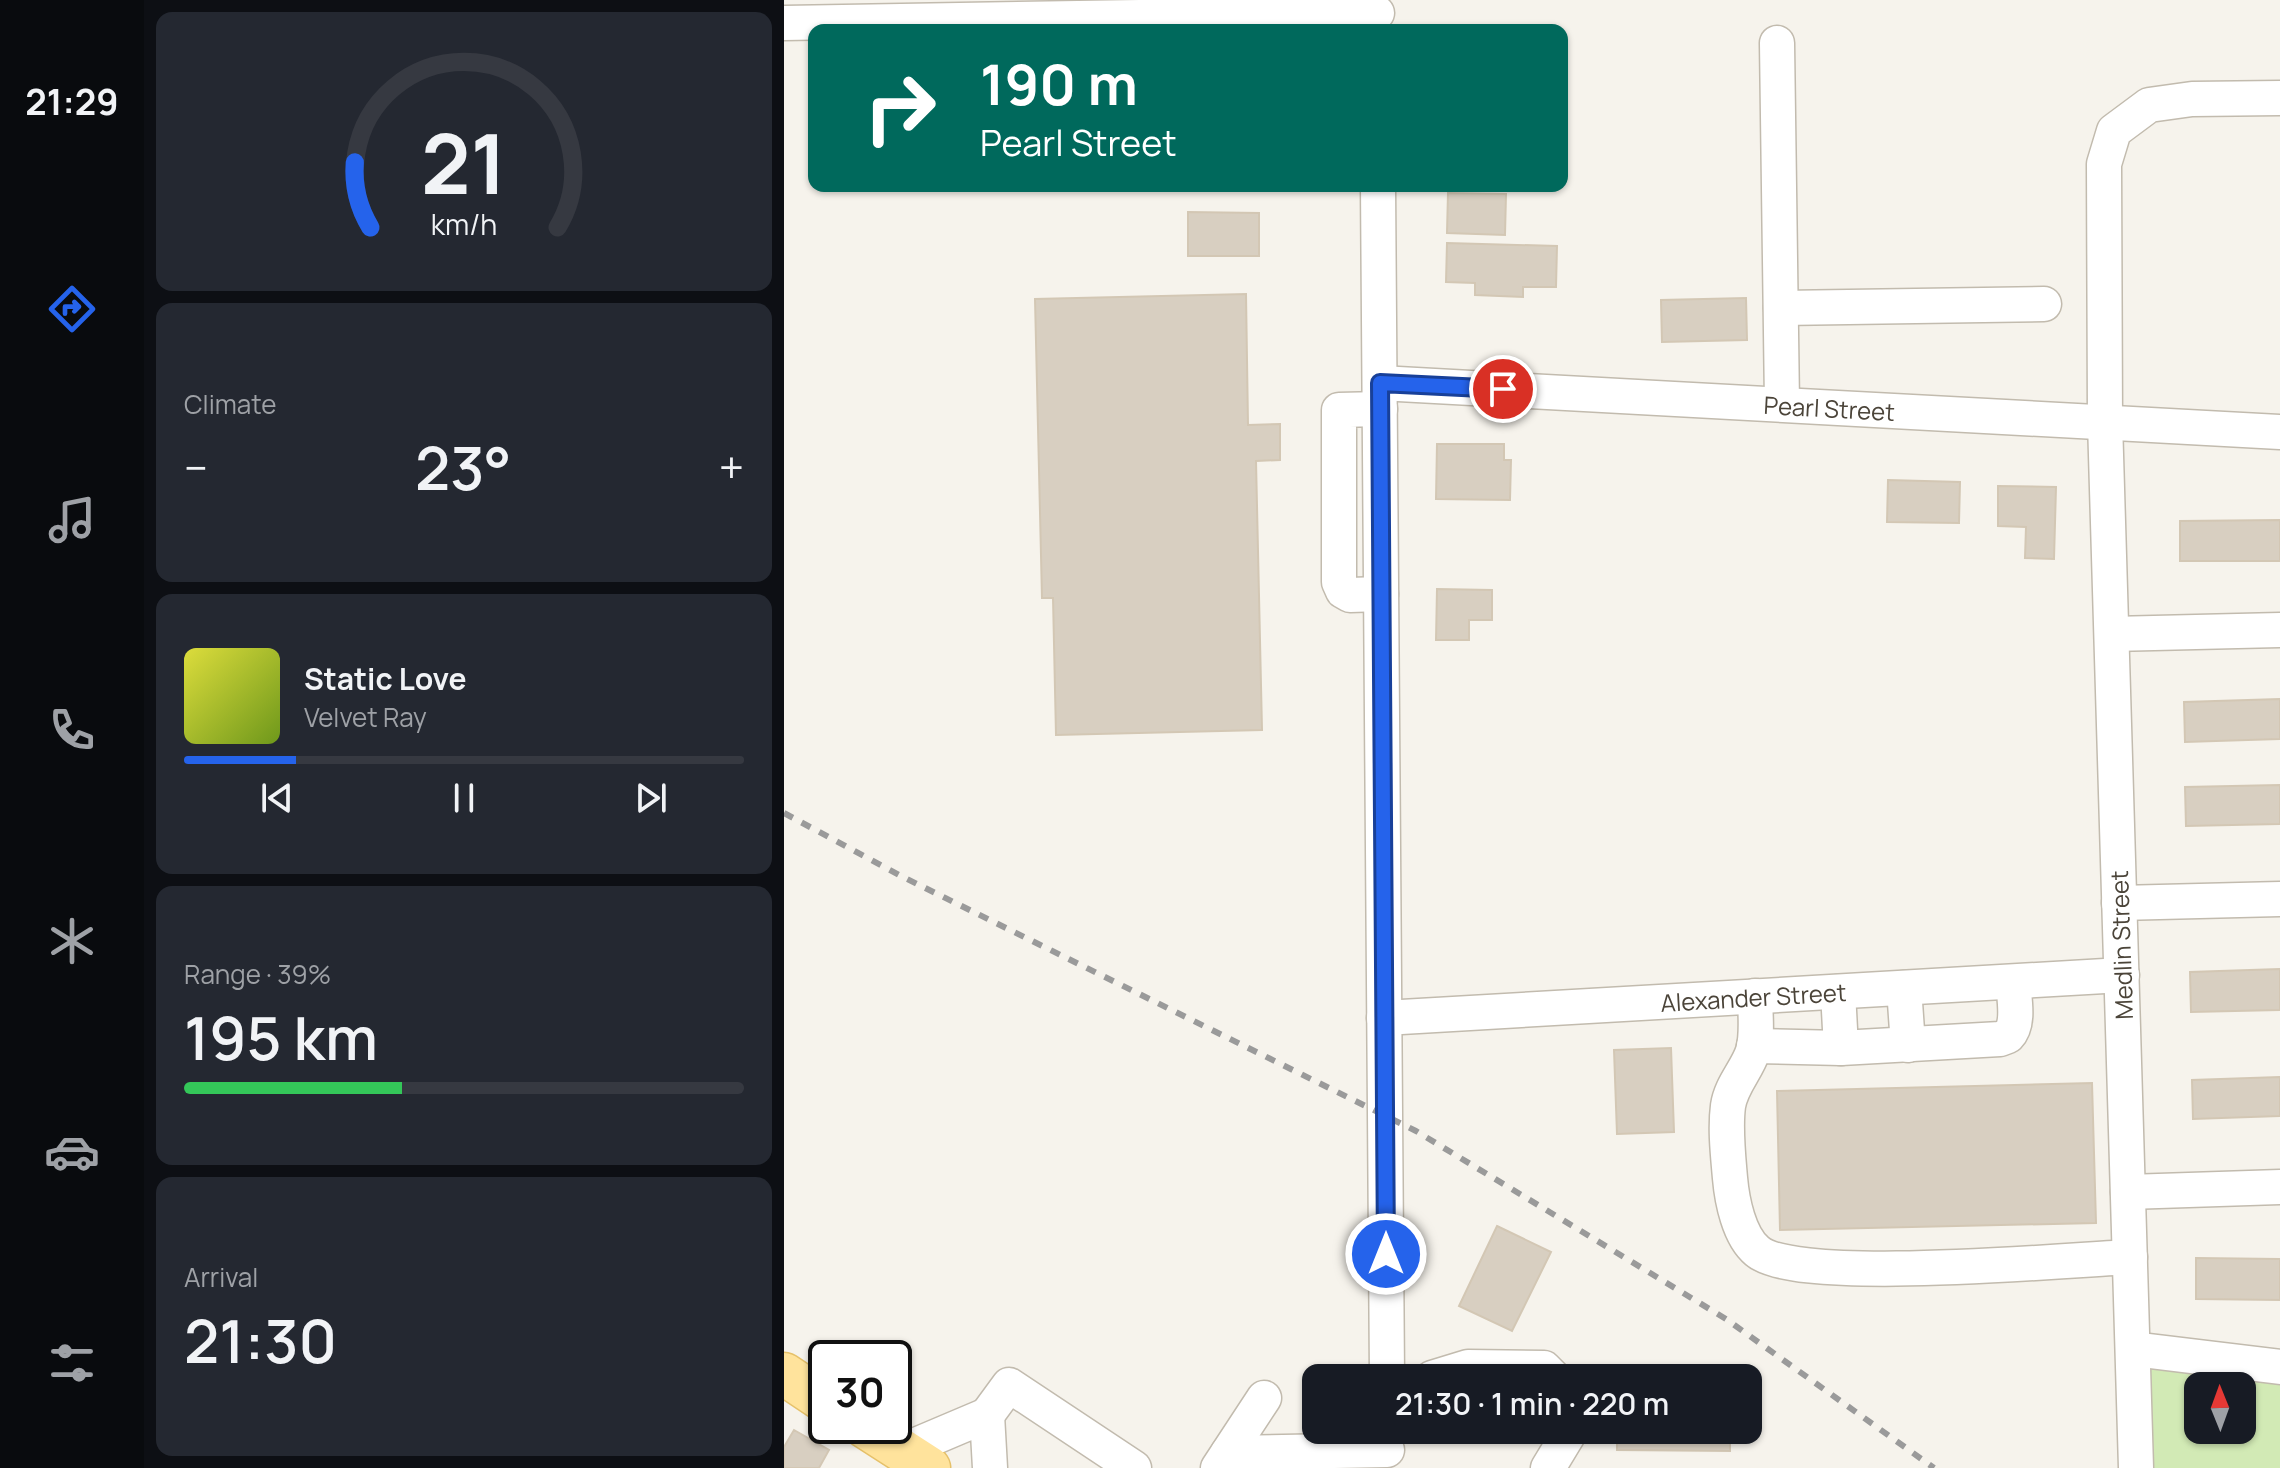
<!DOCTYPE html>
<html lang="en">
<head>
<meta charset="utf-8">
<style>
  body { margin:0; font-family:Manrope,sans-serif; background:#242831; color:#f1f3f6; height:100vh; display:flex; flex-direction:column; font-size:30px; white-space:nowrap }
  * { box-sizing:border-box; margin:0 }
  p { font-size:26px; color:#9ea1a6 }
  .icon { flex:none; width:44px; height:44px; fill:none; stroke:currentColor; stroke-width:2; stroke-linecap:round; stroke-linejoin:round }
  .map { position:relative; flex:1; overflow:hidden }
  .drawer { display:flex; flex-direction:column; gap:12px; padding:12px; background:#0d0f14; width:640px }
  .drawer>* { flex:none }
  .top-card { position:absolute; left:24px; top:24px; width:760px; height:168px; border-radius:16px; box-shadow:0 2px 6px #0004; background:#00695c; color:#fff; overflow:hidden }
  .needle { width:52px; rotate:359deg }
  .controls { position:absolute; left:1400px; top:1372px; display:grid; gap:16px }
  .controls a { display:grid; place-items:center; width:72px; height:72px; border-radius:16px; background:#171b24; box-shadow:0 2px 6px #0004; font-size:40px }
  .speed { position:absolute; left:24px; top:1340px; display:flex; gap:16px; font-size:40px; font-weight:700; text-align:center }
  .speed>* { display:grid; place-content:center; width:104px; height:104px; border-radius:50%; background:#171b24; box-shadow:0 2px 6px #0004; line-height:1 }
  .speed .limit { border:4px solid #111; border-radius:12px; background:#fff; color:#111 }
  .pin { position:absolute; display:grid; place-items:center; width:68px; height:68px; color:#fff; margin:-34px; border:4px solid #fff; border-radius:50%; box-shadow:0 2px 8px #0007 }
  .me { position:absolute; width:88px; margin:-44px; rotate:0deg; stroke-linejoin:round; filter:drop-shadow(0 0 6px #0008) }
  .turn { display:flex; align-items:center; gap:28px; height:168px; padding:0 40px; font-size:36px }
  .turn .icon { width:104px; height:104px; stroke-width:2.5 }
  .turn b { display:block; font-size:56px; line-height:68px }
  .big { font-size:60px; font-weight:600; line-height:1.1 }
  .drawer .card { flex:1; display:flex; flex-direction:column; justify-content:center; gap:12px; min-width:0; padding:0 28px; border-radius:16px; background:#242831 }
  .drawer .dial { align-items:center; gap:0 }
  .dial svg { height:208px; overflow:visible; fill:none; stroke:#363941; stroke-width:7; stroke-linecap:round; text-anchor:middle }
  .dial text { fill:#f1f3f6; stroke:none }
  .song { display:flex; align-items:center; gap:24px }
  .cover { width:96px; height:96px; border-radius:12px; background:linear-gradient(135deg,hsl(60 70% 55%),hsl(80 70% 35%)) }
  .played { height:8px; border-radius:4px; background:linear-gradient(90deg,#2563eb 20%,#363941 20%) }
  .keys { display:flex; justify-content:space-around; direction:ltr }
  .heat { display:flex; justify-content:space-between; align-items:center; font-size:44px; direction:ltr }
  .charge { height:12px; border-radius:6px; background:linear-gradient(90deg,#34c759 39%,#363941 0) }
  .trip { position:absolute; left:518px; top:1364px; width:460px; height:80px; border-radius:16px; background:#171b24; box-shadow:0 2px 6px #0004; font-weight:600; line-height:80px; text-align:center }
  main { display:flex; flex:1; min-height:0 }
  .tab-bar { display:flex; flex-direction:column; width:144px; justify-content:space-around; align-items:center; background:#090b0e; color:#9ea1a6 }
  .tab-bar .icon { width:56px; height:56px }
  .tab-bar .selected { color:#2563eb }
  .tab-bar b { font-size:36px; color:#f1f3f6 }
  .map>svg:first-child { display:block }
  .green { fill:#d2eab5; fill-rule:evenodd }
  .building { fill:#d8cfc1; stroke:#d3c7b4; stroke-width:2 }
  .lines { fill:none; stroke-linecap:round; stroke-linejoin:round }
  .minor-casing { stroke:#c2bbae; stroke-width:37 }
  .major-casing { stroke:#e6c16a; stroke-width:45 }
  .minor { stroke:#fff; stroke-width:34 }
  .major { stroke:#ffe39c; stroke-width:42 }
  .rail { stroke:#9a9a9a; stroke-width:6; stroke-dasharray:10 10; stroke-linecap:butt }
  .route-casing { stroke:#184099; stroke-width:20 }
  .route { stroke:#2563eb; stroke-width:14 }
  .labels { text-anchor:middle; dominant-baseline:central; stroke-width:6; stroke-linejoin:round; paint-order:stroke }
  .street-label { font-size:24px; fill:#4b4439; stroke:#fff }
</style>
</head>
<body>
<main>
<nav class="tab-bar">
<b>21:29</b>
<svg class="icon selected" aria-label="directions" viewBox="0 0 24 24"><path d="M12 3l9 9-9 9-9-9zM9 14v-3h6M13 9l2 2-2 2"/></svg>
<svg class="icon" aria-label="music" viewBox="0 0 24 24"><path d="M9 18V5l10-2v13"/><circle cx="6" cy="18" r="3"/><circle cx="16" cy="16" r="3"/></svg>
<svg class="icon" aria-label="phone" viewBox="0 0 24 24"><path d="M5 4h4l2 5-3 2q2 4 5 5l2-3 5 2v4C11 20 4 13 5 4z"/></svg>
<svg class="icon" aria-label="climate" viewBox="0 0 24 24"><path d="M12 3v18M4 7l16 10M4 17L20 7"/></svg>
<svg class="icon" aria-label="car" viewBox="0 0 24 24"><path d="M5 17H2v-5l4-1 3-4h7l3 4 3 1v5h-3M9 17h6M6 11h13"/><circle cx="7" cy="17" r="2"/><circle cx="17" cy="17" r="2"/></svg>
<svg class="icon" aria-label="filters" viewBox="0 0 24 24"><path d="M4 7h16M4 17h16"/><circle cx="9" cy="7" r="2"/><circle cx="15" cy="17" r="2"/></svg>
</nav>
<section class="drawer">
<div class="card dial"><svg viewBox="0 0 100 80">
<path d="M14 69A42 42 0 1 1 86 69"/>
<path d="M14 69A42 42 0 0 1 8 44" stroke="#2563eb"/>
<text x="50" y="56" font-size="32" font-weight="700">21</text>
<text x="50" y="72" font-size="11">km/h</text>
</svg></div>
<div class="card"><p>Climate</p>
<div class="heat"><a>−</a><b class="big">23°</b><a>+</a></div>
</div>
<div class="card">
<div class="song"><i class="cover"></i><div><b>Static Love</b><p>Velvet Ray</p></div></div>
<div class="played"></div>
<div class="keys"><svg class="icon" aria-label="previous" viewBox="0 0 24 24"><path d="M18 5L8 12l10 7zM5 5v14"/></svg><svg class="icon" aria-label="pause" viewBox="0 0 24 24"><path d="M8 5v14M16 5v14"/></svg><svg class="icon" aria-label="next" viewBox="0 0 24 24"><path d="M6 5l10 7-10 7zM19 5v14"/></svg></div>
</div>
<div class="card"><p>Range · 39%</p><b class="big">195 km</b><div class="charge"></div></div>
<div class="card"><p>Arrival</p><b class="big">21:30</b></div>
</section>
<div class="map">
<svg width="1496" height="1468" viewBox="0 0 1496 1468">
  <rect width="100%" height="100%" fill="#f6f3ec"/>
  <path class="green" d="M1349 1349 1496 1367V1468H1352ZM1414 1386H1458V1430H1414Z"/>
  <path class="building" d="M664 193 722 194 721 235 663 233Z
    M404 212 475 213V256H404Z
    M663 243 773 246 772 287H739V297L691 295V283L662 282Z
    M462 294 464 425 496 424V460L472 461 478 730 272 735 269 598H258L251 299Z
    M962 298 963 340 878 342 877 300Z
    M653 444H720V460H727L726 500 652 499Z
    M1104 480 1176 482 1175 523 1103 522Z
    M1214 486 1272 487 1270 559 1241 558 1242 527 1214 526Z
    M1496 520V561H1396V521Z
    M653 589 708 590V620H685V640H652Z
    M1496 699V739L1401 742 1400 702Z
    M1496 785V824L1402 826 1401 787Z
    M1496 969V1010L1407 1012 1406 972Z
    M887 1048 890 1132 833 1134 830 1050Z
    M1496 1077V1116L1409 1119 1408 1080Z
    M1308 1083 1312 1223 996 1230 993 1091Z
    M713 1226 767 1252 728 1331 675 1306Z
    M1412 1258 1496 1259V1300L1412 1299Z
    M10 1430 45 1450 35 1468H0V1447Z
    M833 1430H946V1451L833 1450Z"/>
  <g class="lines">
    <defs>
      <g id="minor">
        <path d="M0 23 593 13"/>
        <path d="M993 43 998 404"/>
        <path d="M594 186 603 1378"/>
        <path d="M997 308 1260 304"/>
        <path id="s1" d="M596 383 1496 432"/>
        <path d="M596 409 555 410V582L559 591 566 595 597 594"/>
        <path d="M1328 634 1496 630"/>
        <path d="M1335 903 1496 899"/>
        <path d="M1120 988 1124 1045"/>
        <path d="M1054 992 1057 1048 1216 1039 1224 1036C1236 1024 1230 998 1229 982"/>
        <path d="M971 996C971 1013 974 1034 969 1051 963 1070 947 1085 944 1106 941 1129 944 1155 946 1178 948 1201 955 1236 973 1251 1012 1285 1282 1260 1346 1257"/>
        <path id="s2" d="M600 1018 1338 975"/>
        <path d="M970 1046 1057 1048"/>
        <path d="M1344 1192 1496 1187"/>
        <path d="M1349 1349 1496 1367"/>
        <path d="M648 1378 684 1367 760 1368 770 1378"/>
        <path d="M203 1415 225 1385 350 1468"/>
        <path d="M118 1451 203 1415 206 1468"/>
        <path d="M444 1453 603 1450"/>
        <path d="M434 1468 480 1398"/>
        <path d="M764 1468 787 1430"/>
        <path d="M1352 1468 1321 421 1320 164 1330 131 1365 105 1408 99 1496 98"/>
      </g>
      <path id="major" d="M0 1374 42 1402
        M80 1426 145 1468"/>
    </defs>
    <use href="#minor" class="minor-casing"/>
    <use href="#major" class="major-casing"/>
    <use href="#minor" class="minor"/>
    <use href="#major" class="major"/>
    <path class="rail" d="M0 813 115 875 632 1131 942 1319 1150 1468"/>
  </g>
  <g class="lines">
    <defs>
      <path id="route" d="M602 1254 596 383 719 389"/>
    </defs>
    <use href="#route" class="route-casing"/>
    <use href="#route" class="route"/>
  </g>
  <g class="labels">
    <g class="street-label">
      <text stroke="none"><textPath href="#s1" startOffset="450">Pearl Street</textPath></text>
      <text transform="translate(1337 945) rotate(-92)">Medlin Street</text>
      <text stroke="none"><textPath href="#s2" startOffset="370">Alexander Street</textPath></text>
    </g>
  </g>
</svg>
<div class="controls">
<a><svg class="needle" viewBox="-14 -14 28 28"><path d="M0-13l5 13h-10z" fill="#e53935"/><path d="M0 13l5-13h-10z" fill="#9ea1a6"/></svg></a>
</div>
<div class="speed"><div class="limit">30</div></div>
<div class="pin" style="left:719px;top:389px;background:#d93025"><svg class="icon" aria-label="arrive" viewBox="0 0 24 24"><path d="M6 21V4h12l-3 4 3 4H6"/></svg></div>
<svg class="me" style="left:602px;top:1254px" viewBox="-20 -20 40 40"><circle r="17" fill="#2563eb" stroke="#fff" stroke-width="3"/><path d="M0-11L8 9 0 5-8 9z" fill="#fff"/></svg>
<div class="trip">21:30 · 1 min · 220 m</div>
<div class="top-card">
<div class="turn"><svg class="icon" aria-label="right" viewBox="0 0 24 24"><path d="M7 20v-9h11M14 6l5 5-5 5"/></svg><div><b>190 m</b>Pearl Street</div></div>
</div>
</div>
</main>
</body>
</html>
